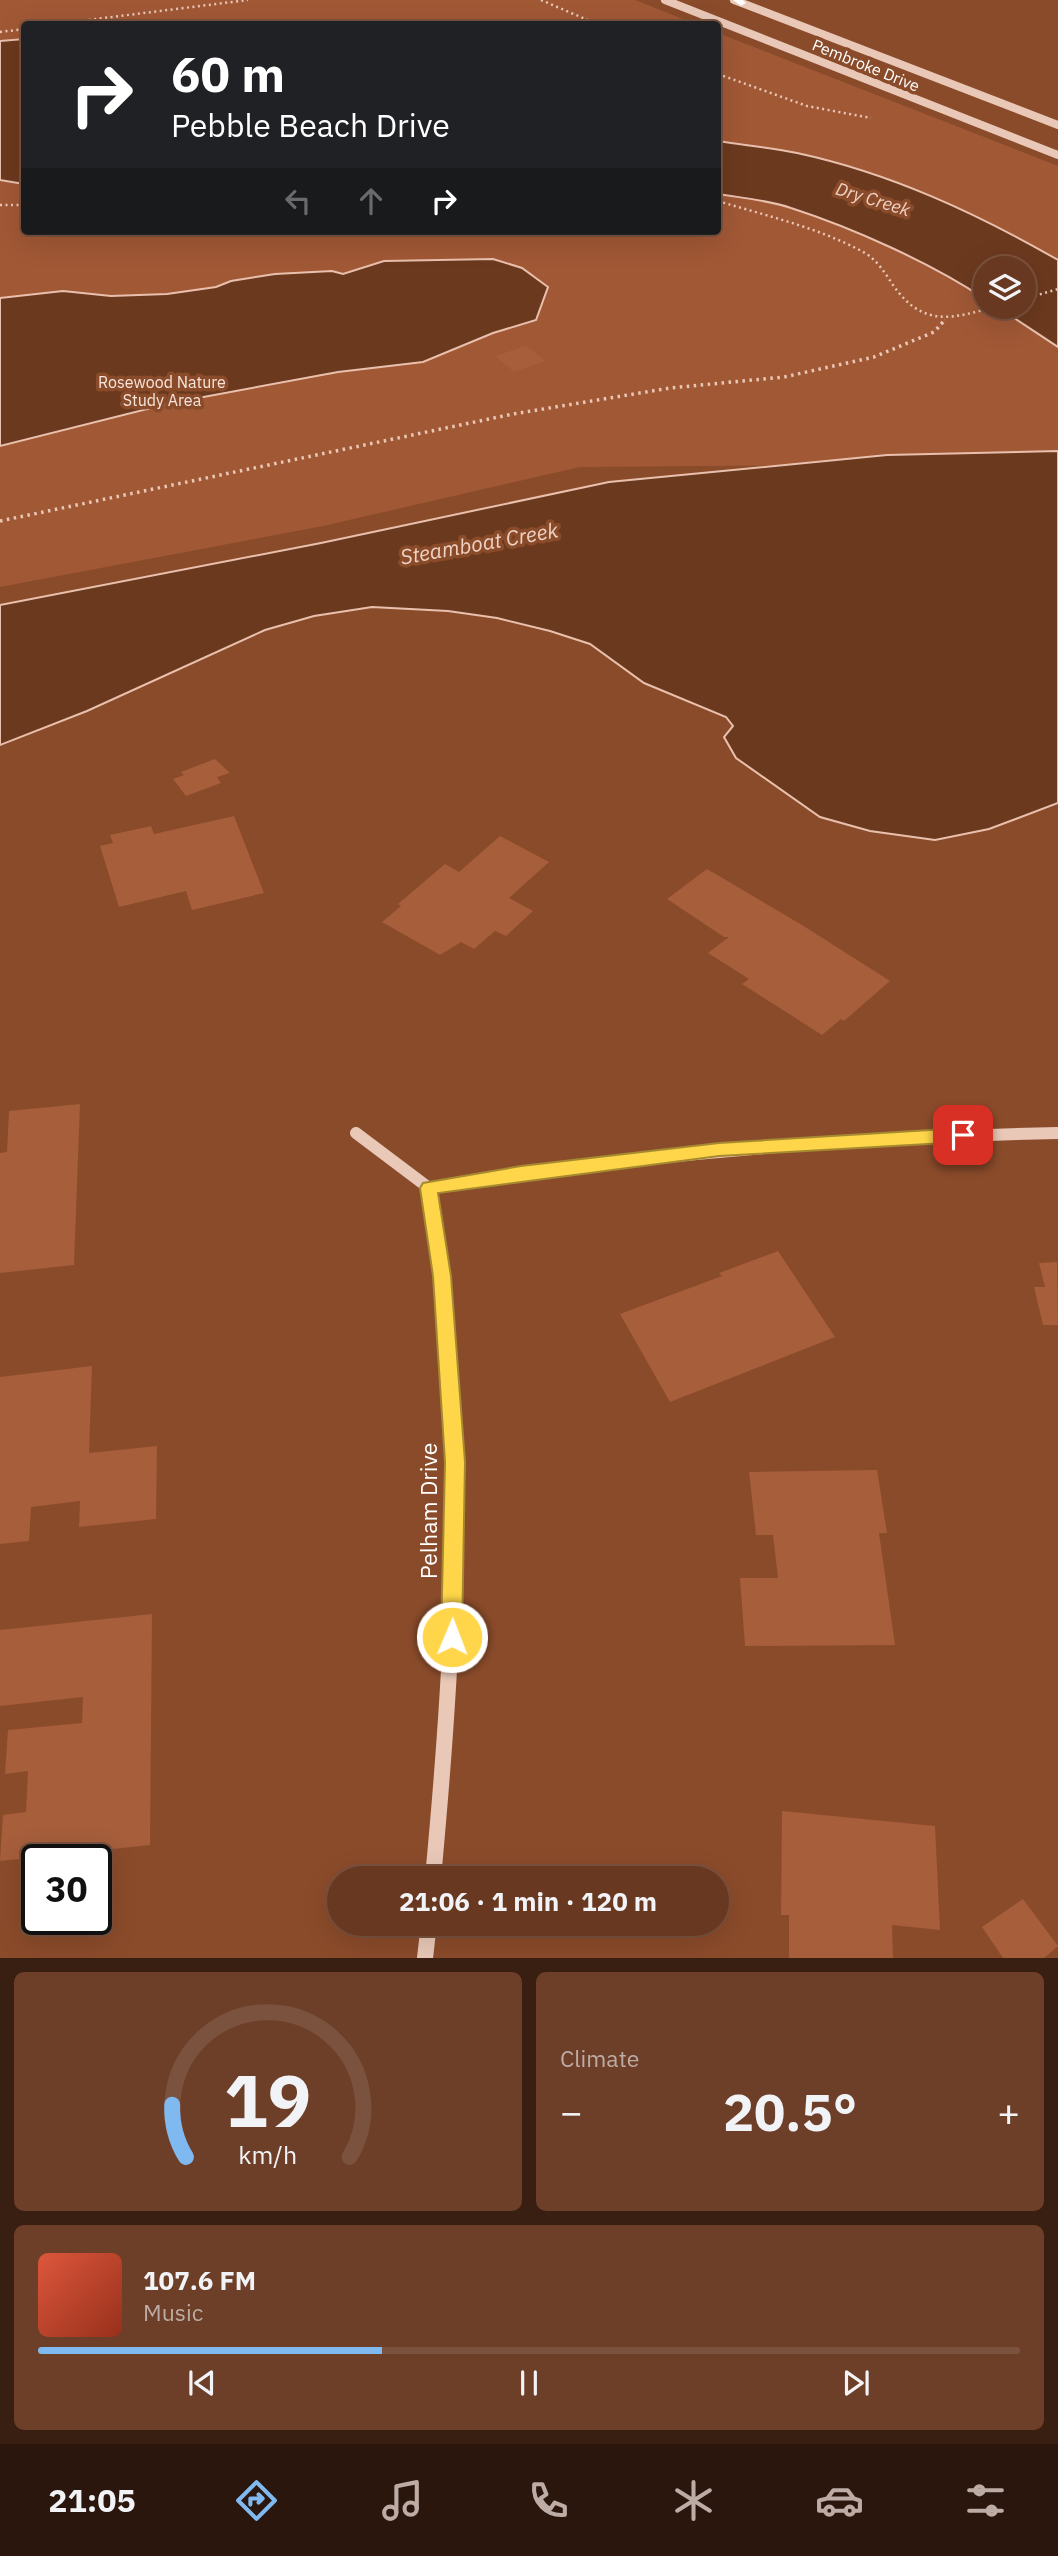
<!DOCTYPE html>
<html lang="en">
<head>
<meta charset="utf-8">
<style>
  body { margin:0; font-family:"IBM Plex Sans",sans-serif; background:#6d3f29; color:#f1f3f6; height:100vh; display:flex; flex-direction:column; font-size:26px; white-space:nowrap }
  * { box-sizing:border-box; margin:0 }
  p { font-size:23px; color:#bdaca5 }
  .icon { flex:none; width:38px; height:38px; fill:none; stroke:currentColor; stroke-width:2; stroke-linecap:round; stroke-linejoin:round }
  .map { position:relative; height:1958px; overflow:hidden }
  .panel { display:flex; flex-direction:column; gap:14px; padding:14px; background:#391f12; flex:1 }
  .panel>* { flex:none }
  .guide { position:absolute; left:21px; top:21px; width:700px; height:214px; border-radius:7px; box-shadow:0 7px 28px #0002,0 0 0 2px #7b523e; background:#202124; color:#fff; overflow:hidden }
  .fabs { position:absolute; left:973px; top:256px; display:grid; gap:14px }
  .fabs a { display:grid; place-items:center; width:63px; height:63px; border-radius:50%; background:#683820; box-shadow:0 7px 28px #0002,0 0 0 2px #7b523e; font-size:35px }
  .speed { position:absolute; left:21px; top:1844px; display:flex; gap:14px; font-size:35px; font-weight:700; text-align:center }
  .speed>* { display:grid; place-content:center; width:91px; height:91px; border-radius:50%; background:#683820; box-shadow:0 7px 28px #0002,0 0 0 2px #7b523e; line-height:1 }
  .speed .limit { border:4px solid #111; border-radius:10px; background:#fff; color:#111 }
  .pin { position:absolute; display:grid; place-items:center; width:60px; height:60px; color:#fff; margin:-30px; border-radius:14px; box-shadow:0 4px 10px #0006 }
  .me { position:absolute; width:77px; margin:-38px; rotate:1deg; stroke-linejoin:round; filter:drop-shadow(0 0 5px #0008) }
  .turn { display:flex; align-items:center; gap:24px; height:147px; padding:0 35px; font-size:32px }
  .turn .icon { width:91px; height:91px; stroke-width:2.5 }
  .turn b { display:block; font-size:49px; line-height:60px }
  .lanes { display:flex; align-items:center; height:66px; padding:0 35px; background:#0003; justify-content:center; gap:35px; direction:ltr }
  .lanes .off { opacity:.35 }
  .big { font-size:52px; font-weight:700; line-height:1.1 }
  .panel .widget { flex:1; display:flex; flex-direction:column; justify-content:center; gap:10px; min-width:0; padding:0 24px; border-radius:10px; background:#6d3f29 }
  .panel .dial { align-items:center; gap:0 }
  .dial svg { height:182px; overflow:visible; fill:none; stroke:#7b523e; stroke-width:7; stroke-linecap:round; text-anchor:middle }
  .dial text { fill:#f1f3f6; stroke:none }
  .song { display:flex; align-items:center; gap:21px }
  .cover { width:84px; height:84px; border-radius:10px; background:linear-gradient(135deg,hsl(10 70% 55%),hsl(10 70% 35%)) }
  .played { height:7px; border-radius:4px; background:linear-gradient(90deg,#80b9f0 35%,#7b523e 35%) }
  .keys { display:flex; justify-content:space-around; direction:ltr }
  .heat { display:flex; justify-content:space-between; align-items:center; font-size:38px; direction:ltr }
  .panel .tiles { flex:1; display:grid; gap:14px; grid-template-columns:1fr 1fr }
  .widget:last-child { grid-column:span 2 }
  .trip { position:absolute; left:327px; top:1866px; width:402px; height:70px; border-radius:35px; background:#683820; box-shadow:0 7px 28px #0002,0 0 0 2px #7b523e; font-weight:700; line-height:70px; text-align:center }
  .dock { display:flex; height:112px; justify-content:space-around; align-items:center; background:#2a160d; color:#bdaca5 }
  .dock .icon { width:49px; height:49px }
  .dock .current { color:#80b9f0 }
  .dock b { font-size:32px; color:#f1f3f6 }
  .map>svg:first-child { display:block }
  .green { fill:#a15835; fill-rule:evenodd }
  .water { fill:#6b391e; stroke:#e9c0ad; stroke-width:2 }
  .building { fill:#a65e3b }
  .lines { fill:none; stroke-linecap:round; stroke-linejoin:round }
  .path-far1 { stroke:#e9c8b8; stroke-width:2.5; stroke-dasharray:2 3.5; stroke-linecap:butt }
  .path { stroke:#e9c8b8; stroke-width:3.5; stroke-dasharray:2.5 4.5; stroke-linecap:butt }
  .minor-far2 { stroke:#e9c8b8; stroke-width:8 }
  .minor-far1 { stroke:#e9c8b8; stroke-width:12 }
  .minor { stroke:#e9c8b8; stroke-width:16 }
  .major { fill:#fefcfa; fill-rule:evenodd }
  .route { fill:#ffd54a; stroke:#a68a30; stroke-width:2 }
  .labels { text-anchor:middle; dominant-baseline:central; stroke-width:7; stroke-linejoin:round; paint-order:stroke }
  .far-street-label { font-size:16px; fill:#fff; stroke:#8a4b2a }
  .far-park-label { font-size:16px; fill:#f7e5dc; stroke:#8a4b2a }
  .far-water-label { font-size:18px; font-style:italic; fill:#f0d2c4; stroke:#8a4b2a }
  .water-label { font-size:21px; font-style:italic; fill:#f0d2c4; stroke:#8a4b2a }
  .near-street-label { font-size:23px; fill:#fff; stroke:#8a4b2a }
</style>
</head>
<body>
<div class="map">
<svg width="1058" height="1958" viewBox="0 0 1058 1958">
  <rect width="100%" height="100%" fill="#8a4b2a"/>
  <path class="green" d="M0 0H635L696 24H24V231H718V33L1058 166V463L580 467 323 526 0 587ZM985 268H1024V306H985Z"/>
  <path class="water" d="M24 39V184L0 180V41Z
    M718 141C744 145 771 148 797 153 890 173 976 213 1058 260V347L996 306H1024V268H985V299C931 263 853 228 791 208 768 200 742 198 718 194Z
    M493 259 522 268 548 287 536 320 493 333 423 362 338 372 171 403 0 446V298L63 291 111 296 167 294 216 287 231 281 275 274 332 271 343 274 384 261Z
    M1058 451V803L989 829 935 840 870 831 820 817 736 758 724 737 733 726 726 717 644 683 590 644 550 631 497 618 448 611 372 607 314 616 265 630 87 711 0 745V605L321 543 609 482 887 455Z"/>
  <path class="building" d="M526 346 546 361 514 372 495 356Z
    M215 759 230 773 217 777 221 783 186 796 173 779 184 775 181 772Z
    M234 816 264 893 192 910 186 891 119 907 100 846 113 843 110 835 151 826 154 834Z
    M500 836 549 862 509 898 533 911 506 936 495 931 474 949 461 942 440 955 382 922 401 906 398 904 445 864 459 872Z
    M707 869 802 925 890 981 844 1021 841 1019 822 1035 742 984 749 979 708 953 729 937H724L667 899Z
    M80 1104 74 1265 0 1273V1153L7 1152 9 1111Z
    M778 1251 835 1337 670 1402 620 1314 722 1276 719 1273Z
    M1057 1262 1058 1325H1043L1034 1287H1045L1039 1263Z
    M92 1366 89 1453 157 1446 156 1519 79 1527 80 1501 31 1507 29 1541 0 1544V1377Z
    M877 1470 887 1533H879L895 1645 745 1646 740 1578H778L773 1535H756L749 1472Z
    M152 1614 150 1845 0 1861 3 1815 26 1812 28 1771 5 1774 8 1730 82 1723 83 1697 0 1706V1630Z
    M782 1811 935 1826 940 1930 892 1925 893 1958H789V1915H781Z
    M1023 1899 1058 1946 1044 1958H1003L982 1927Z"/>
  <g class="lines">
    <path class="path-far1" d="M541 0 597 24
      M56 24 248 0
      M0 32 24 29
      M718 74 807 106 871 118
      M718 201C767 216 820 228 865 253 877 260 885 273 893 285 923 328 952 319 997 306
      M0 205H24
      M1024 299 1058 289
      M941 324 945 320"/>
    <path class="path" d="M0 521 513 414 670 388 784 377 874 357 934 332 943 322"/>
    <path class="minor-far2" d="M665 0 1058 155
      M734 0 1058 125"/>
    <path class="minor-far1" d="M356 1133 429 1188
      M429 1188 440 1273
      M429 1188C640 1155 844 1137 1058 1133"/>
    <path class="minor" d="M433 1878C452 1675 465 1474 440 1271
      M425 1958 429 1923"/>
    <path class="major" d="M733 0H743L746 3 741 6Z"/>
  </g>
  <path class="route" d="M963 1128 969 1130 971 1135 969 1140 963 1142 719 1156 438 1193 451 1276 465 1462 462 1637 459 1644 452 1647 444 1644 441 1637 445 1462 433 1276 420 1188 423 1183 521 1166 719 1143Z"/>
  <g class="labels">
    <g class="far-street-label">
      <text transform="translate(866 65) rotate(22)">Pembroke Drive</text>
    </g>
    <g class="far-park-label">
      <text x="162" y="382">Rosewood Nature<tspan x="162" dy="18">Study Area</tspan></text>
    </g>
    <g class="far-water-label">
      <text transform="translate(873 199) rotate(17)">Dry Creek</text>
    </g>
    <g class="water-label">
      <text transform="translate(479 543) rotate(-10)">Steamboat Creek</text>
    </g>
    <g class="near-street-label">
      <text transform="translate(428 1511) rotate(-90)">Pelham Drive</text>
    </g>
  </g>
</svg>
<div class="fabs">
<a><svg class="icon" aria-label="layers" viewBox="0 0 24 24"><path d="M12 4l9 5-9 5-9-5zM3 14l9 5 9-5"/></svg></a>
</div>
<div class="speed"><div class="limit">30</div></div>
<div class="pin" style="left:963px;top:1135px;background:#d93025"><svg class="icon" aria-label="arrive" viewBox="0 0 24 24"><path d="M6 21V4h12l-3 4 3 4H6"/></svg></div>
<svg class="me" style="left:452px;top:1637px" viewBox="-20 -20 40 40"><circle r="17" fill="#ffd54a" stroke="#fff" stroke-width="3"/><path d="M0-11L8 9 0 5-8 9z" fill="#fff"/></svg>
<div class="trip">21:06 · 1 min · 120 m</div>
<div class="guide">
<div class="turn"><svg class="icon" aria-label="right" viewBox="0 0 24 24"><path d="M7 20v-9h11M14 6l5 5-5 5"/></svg><div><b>60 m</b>Pebble Beach Drive</div></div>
<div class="lanes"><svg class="icon off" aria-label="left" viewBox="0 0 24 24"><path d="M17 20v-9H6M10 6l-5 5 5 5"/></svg><svg class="icon off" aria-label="ahead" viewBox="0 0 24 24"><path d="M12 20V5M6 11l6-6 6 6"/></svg><svg class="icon" aria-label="right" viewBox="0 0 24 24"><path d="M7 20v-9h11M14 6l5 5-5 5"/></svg></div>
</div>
</div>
<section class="panel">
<div class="tiles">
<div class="widget dial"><svg viewBox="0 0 100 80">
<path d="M14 69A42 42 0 1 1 86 69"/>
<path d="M14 69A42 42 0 0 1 8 46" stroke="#80b9f0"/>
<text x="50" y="56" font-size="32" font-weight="700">19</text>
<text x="50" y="72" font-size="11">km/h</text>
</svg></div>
<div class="widget"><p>Climate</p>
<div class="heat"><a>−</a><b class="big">20.5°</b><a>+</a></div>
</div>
<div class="widget">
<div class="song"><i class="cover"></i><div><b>107.6 FM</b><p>Music</p></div></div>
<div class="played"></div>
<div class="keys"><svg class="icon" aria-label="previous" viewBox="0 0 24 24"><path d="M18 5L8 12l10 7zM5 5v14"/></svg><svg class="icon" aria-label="pause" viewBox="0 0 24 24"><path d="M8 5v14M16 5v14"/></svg><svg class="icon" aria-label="next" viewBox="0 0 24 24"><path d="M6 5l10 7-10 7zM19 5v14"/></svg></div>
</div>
</div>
</section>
<nav class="dock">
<b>21:05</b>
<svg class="icon current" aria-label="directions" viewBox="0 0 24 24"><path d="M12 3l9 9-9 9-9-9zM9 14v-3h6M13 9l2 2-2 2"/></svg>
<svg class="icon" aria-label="music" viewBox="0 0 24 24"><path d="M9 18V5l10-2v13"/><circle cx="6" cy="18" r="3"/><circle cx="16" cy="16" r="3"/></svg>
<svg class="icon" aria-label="phone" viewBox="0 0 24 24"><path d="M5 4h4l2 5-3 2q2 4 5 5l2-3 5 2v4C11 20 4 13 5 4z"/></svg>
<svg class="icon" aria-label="climate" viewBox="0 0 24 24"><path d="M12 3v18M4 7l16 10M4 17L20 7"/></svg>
<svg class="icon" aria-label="car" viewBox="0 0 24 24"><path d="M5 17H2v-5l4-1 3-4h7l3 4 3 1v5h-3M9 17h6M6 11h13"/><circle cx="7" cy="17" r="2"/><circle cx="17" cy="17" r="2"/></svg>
<svg class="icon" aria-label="filters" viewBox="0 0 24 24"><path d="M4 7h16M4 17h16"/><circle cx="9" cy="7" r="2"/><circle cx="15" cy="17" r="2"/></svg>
</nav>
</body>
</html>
